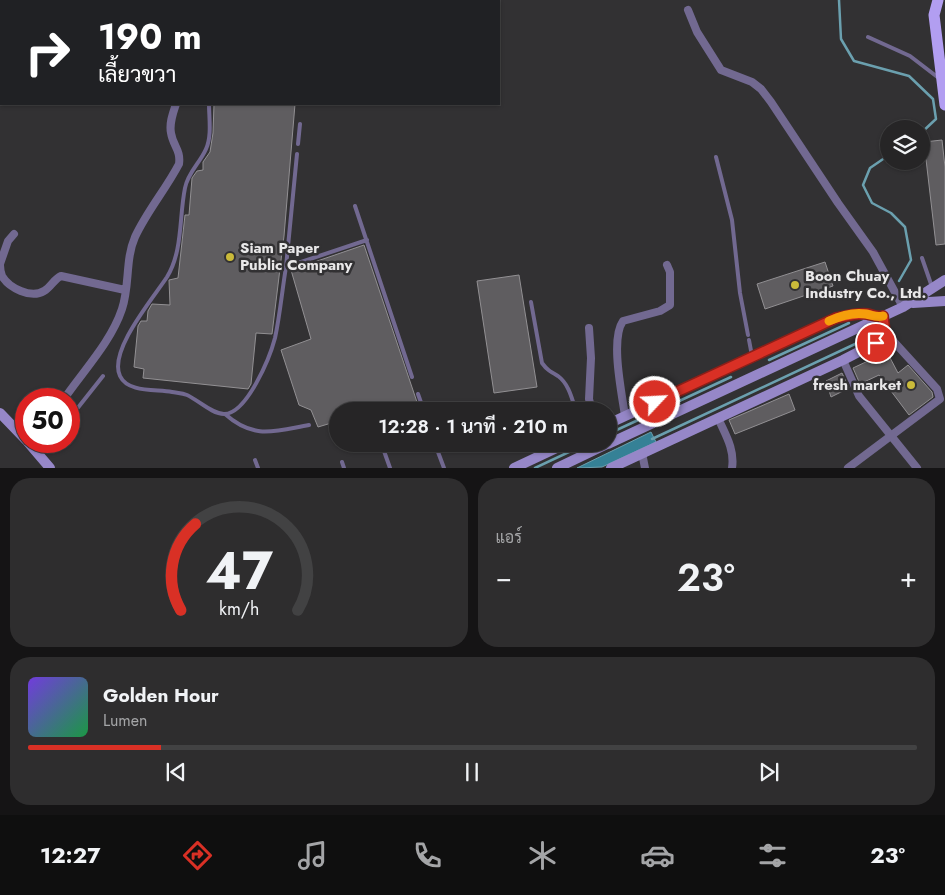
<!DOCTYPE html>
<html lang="th">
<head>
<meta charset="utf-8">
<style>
  body { margin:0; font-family:Jost,Sarabun,sans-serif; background:#2e2d2e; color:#f1f3f6; height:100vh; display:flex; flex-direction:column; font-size:19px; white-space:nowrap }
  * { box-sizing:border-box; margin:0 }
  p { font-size:16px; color:#a4a5a7 }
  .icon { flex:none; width:28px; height:28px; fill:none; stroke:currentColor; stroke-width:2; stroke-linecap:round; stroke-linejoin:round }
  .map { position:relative; height:468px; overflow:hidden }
  .drawer { display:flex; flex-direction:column; gap:10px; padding:10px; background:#151415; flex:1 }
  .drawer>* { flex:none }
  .banner { position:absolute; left:0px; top:0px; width:500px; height:105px; box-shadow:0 1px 4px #0004,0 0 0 1px #424243; background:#202124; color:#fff; overflow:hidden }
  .controls { position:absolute; left:880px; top:120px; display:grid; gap:10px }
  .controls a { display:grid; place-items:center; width:50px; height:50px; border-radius:50%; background:#262526; box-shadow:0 1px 4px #0004,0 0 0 1px #424243; font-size:25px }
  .speed { position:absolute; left:15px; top:388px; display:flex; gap:10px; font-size:25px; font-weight:700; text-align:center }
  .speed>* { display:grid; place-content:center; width:65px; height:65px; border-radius:50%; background:#262526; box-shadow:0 1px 4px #0004,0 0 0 1px #424243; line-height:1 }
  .speed .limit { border:8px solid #d22; background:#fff; color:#111 }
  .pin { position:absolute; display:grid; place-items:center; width:42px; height:42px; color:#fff; margin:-21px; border:2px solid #fff; border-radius:50%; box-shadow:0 1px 5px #0007 }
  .me { position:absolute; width:55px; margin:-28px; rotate:65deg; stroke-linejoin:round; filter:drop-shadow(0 0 4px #0008) }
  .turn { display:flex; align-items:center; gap:18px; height:105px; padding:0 15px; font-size:22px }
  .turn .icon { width:65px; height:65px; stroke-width:2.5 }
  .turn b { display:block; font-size:35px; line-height:42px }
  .big { font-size:38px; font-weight:600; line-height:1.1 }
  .drawer .card { flex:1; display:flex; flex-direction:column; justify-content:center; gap:8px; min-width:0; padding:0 18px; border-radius:20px; background:#2e2d2e }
  .drawer .dial { align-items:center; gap:0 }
  .dial svg { height:130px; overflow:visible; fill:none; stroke:#424243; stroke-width:7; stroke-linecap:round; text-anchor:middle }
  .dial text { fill:#f1f3f6; stroke:none }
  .song { display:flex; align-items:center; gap:15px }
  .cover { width:60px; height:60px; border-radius:8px; background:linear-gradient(135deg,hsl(260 70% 55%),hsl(140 70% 35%)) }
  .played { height:5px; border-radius:2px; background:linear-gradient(90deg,#d93025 15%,#424243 15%) }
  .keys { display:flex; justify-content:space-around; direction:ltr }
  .heat { display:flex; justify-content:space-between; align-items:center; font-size:28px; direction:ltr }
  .drawer .tiles { flex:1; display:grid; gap:10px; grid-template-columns:1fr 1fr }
  .card:last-child { grid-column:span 2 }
  .trip { position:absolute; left:329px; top:402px; width:288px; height:50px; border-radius:25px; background:#262526; box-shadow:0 1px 4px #0004,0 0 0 1px #424243; font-weight:600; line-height:50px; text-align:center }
  .tabs { display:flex; height:80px; justify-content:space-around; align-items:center; background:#0f0f0f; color:#a4a5a7 }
  .tabs .icon { width:35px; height:35px }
  .tabs .active { color:#d93025 }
  .tabs b { font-size:22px; color:#f1f3f6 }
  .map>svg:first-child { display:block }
  .water { fill:#358196; stroke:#6ba0af }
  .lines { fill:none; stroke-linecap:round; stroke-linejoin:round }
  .stream { stroke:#6ba0af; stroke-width:2.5 }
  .building { fill:#5f5d60; stroke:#929093 }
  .lane { stroke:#726991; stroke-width:4 }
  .street { stroke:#726991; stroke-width:8 }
  .secondary { stroke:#9687c8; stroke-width:10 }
  .primary { stroke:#b29ef1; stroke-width:11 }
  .route-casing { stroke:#8d1f18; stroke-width:12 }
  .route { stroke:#d93025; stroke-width:9 }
  .slow { stroke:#f59e0b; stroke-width:9 }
  .poi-dot { fill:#caba3a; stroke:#323133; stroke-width:2 }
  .labels { text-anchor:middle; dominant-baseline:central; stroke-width:5; stroke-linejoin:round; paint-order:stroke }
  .poi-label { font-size:15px; font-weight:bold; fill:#e9e8e9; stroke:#323133; text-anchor:start }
</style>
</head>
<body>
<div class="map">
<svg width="945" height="468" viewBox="0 0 945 468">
  <rect width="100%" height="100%" fill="#323133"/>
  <path class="water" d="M651 432 656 442 602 467 577 468Z"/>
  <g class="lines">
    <path class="stream" d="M839 0 841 39 854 61 909 76 933 99 936 119 921 133
      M889 155 870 168 863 185 872 203 891 213 905 227 911 260 899 281
      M769 360 849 323
      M608 434 731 377
      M652 439 870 337
      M535 468 586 444"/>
  </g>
  <path class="building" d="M214 104H295L284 236 272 334 256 333 251 384 248 389 143 378 144 369 134 367 138 326 141 321H147L148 311 152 304 170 305 169 280 178 278 185 215H189L192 178 197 171 203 170V162L210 152 213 133Z
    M942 140 945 167V244L936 245 924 142Z
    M364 245 420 411H338V421L318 427 311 410 299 405 281 350 311 339 291 270Z
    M825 262 833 286 765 309 757 284Z
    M519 275 537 387 494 393 477 281Z
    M887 352 898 373 908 365 932 392 933 397 909 415 879 375 860 384 853 368Z
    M842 373 849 388 831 397 826 381Z
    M789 394 795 410 735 434 729 420Z"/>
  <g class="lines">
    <path class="lane" d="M53 1 57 0
      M220 1 221 0
      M0 11H1
      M0 36 1 37
      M868 37 910 56 940 79
      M0 59 1 58
      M209 104C209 118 212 136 206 149 200 163 188 172 185 188 179 217 183 251 167 277 154 297 108 351 120 376 128 393 156 389 172 392 177 393 182 393 187 395 198 400 212 414 224 414 247 414 270 357 275 338 280 315 282 291 286 267
      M298 144 300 124
      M297 154 286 267 367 240
      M716 157 732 220 740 293 748 335
      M355 206 412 377
      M922 258 932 287
      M531 302 542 363C547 370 551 372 558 376 569 384 572 399 576 411
      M749 340 752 356
      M418 394 424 411
      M225 414C254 440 275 431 309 425
      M69 419 103 376
      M435 444 444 468
      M533 444 537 457
      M384 451 390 468
      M40 456 51 441
      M255 460 258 468
      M342 462 344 468"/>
    <path class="street" d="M688 10 697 32 721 70 752 82 761 89 771 102 838 203 873 252 903 307
      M0 264 8 241 14 234
      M0 265C0 269 1 273 2 276 9 288 31 299 44 291 51 287 54 279 61 276L125 290
      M589 328 591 358 589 399 592 411
      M843 360 859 396 917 468
      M64 399C84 370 111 342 122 309 130 285 125 260 135 237 147 211 166 189 179 164 181 150 173 146 171 133 169 123 173 113 176 104
      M625 416C622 394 610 339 623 321L660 311 670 305V272L667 265
      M718 418C725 434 735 449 732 468
      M642 453 645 468
      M848 468 940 399 937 389 885 332"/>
    <path class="secondary" d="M913 303 945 301
      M0 413 26 440
      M608 424 837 318C852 314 864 313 879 318
      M27 441 50 468
      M608 444 903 307 945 280
      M514 468 565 444
      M557 468 607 444
      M611 468 843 360 876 343 885 332 883 316"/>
    <path class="primary" d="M938 0 934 15 945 105"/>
  </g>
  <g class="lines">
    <defs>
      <path id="route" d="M655 402 836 318C846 316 857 313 867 314 873 315 877 318 883 316L885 332 876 343"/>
    </defs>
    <use href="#route" class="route-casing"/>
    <use href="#route" class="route"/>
    <path class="slow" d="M829 321C840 316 854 312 866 314 872 315 876 318 883 316"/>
  </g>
  <g class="poi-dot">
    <circle cx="230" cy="257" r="5"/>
    <circle cx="795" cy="285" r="5"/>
    <circle cx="911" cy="385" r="5"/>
  </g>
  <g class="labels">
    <g class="poi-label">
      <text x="240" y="248">Siam Paper<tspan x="240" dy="17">Public Company</tspan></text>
      <text x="805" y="276">Boon Chuay<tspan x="805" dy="17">Industry Co., Ltd.</tspan></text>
      <text x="901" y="385" text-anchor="end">fresh market</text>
    </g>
  </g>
</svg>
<div class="controls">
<a><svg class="icon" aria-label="layers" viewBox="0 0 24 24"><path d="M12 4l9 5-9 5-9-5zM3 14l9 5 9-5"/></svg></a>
</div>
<div class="speed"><div class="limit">50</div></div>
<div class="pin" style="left:876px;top:343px;background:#d93025"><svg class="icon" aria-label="arrive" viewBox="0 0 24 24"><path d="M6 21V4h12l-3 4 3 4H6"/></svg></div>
<svg class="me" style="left:655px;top:402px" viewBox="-20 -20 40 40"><circle r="17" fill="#d93025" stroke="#fff" stroke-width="3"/><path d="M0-11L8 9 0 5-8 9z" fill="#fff"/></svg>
<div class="trip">12:28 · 1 นาที · 210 m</div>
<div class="banner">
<div class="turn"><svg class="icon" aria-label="right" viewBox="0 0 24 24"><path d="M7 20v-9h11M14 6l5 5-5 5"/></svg><div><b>190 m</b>เลี้ยวขวา</div></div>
</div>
</div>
<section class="drawer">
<div class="tiles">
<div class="card dial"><svg viewBox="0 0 100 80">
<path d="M14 69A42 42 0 1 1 86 69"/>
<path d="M14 69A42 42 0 0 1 23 16" stroke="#d93025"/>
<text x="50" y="56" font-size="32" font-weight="700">47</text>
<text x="50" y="72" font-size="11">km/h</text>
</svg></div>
<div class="card"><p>แอร์</p>
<div class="heat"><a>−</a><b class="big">23°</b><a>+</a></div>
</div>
<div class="card">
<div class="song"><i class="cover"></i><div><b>Golden Hour</b><p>Lumen</p></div></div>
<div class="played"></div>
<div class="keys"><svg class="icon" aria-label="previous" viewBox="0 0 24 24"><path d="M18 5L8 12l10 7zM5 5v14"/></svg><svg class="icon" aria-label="pause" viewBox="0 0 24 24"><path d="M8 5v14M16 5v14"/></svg><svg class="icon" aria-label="next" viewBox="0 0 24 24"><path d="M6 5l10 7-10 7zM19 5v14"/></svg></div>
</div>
</div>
</section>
<nav class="tabs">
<b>12:27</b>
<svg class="icon active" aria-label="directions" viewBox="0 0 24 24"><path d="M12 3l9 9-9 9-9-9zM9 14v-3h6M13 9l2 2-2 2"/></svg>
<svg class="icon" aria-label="music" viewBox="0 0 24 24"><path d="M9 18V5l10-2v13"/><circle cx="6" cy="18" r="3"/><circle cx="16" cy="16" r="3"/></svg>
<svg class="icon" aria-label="phone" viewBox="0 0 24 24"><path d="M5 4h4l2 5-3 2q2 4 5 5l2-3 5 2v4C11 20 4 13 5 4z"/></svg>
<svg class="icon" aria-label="climate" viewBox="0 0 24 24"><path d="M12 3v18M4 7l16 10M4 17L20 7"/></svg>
<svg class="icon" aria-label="car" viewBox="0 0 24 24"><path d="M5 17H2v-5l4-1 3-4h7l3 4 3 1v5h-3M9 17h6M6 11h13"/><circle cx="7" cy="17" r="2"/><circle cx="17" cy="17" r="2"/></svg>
<svg class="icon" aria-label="filters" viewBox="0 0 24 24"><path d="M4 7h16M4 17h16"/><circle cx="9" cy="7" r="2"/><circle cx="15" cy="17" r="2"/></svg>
<b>23°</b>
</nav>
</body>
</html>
